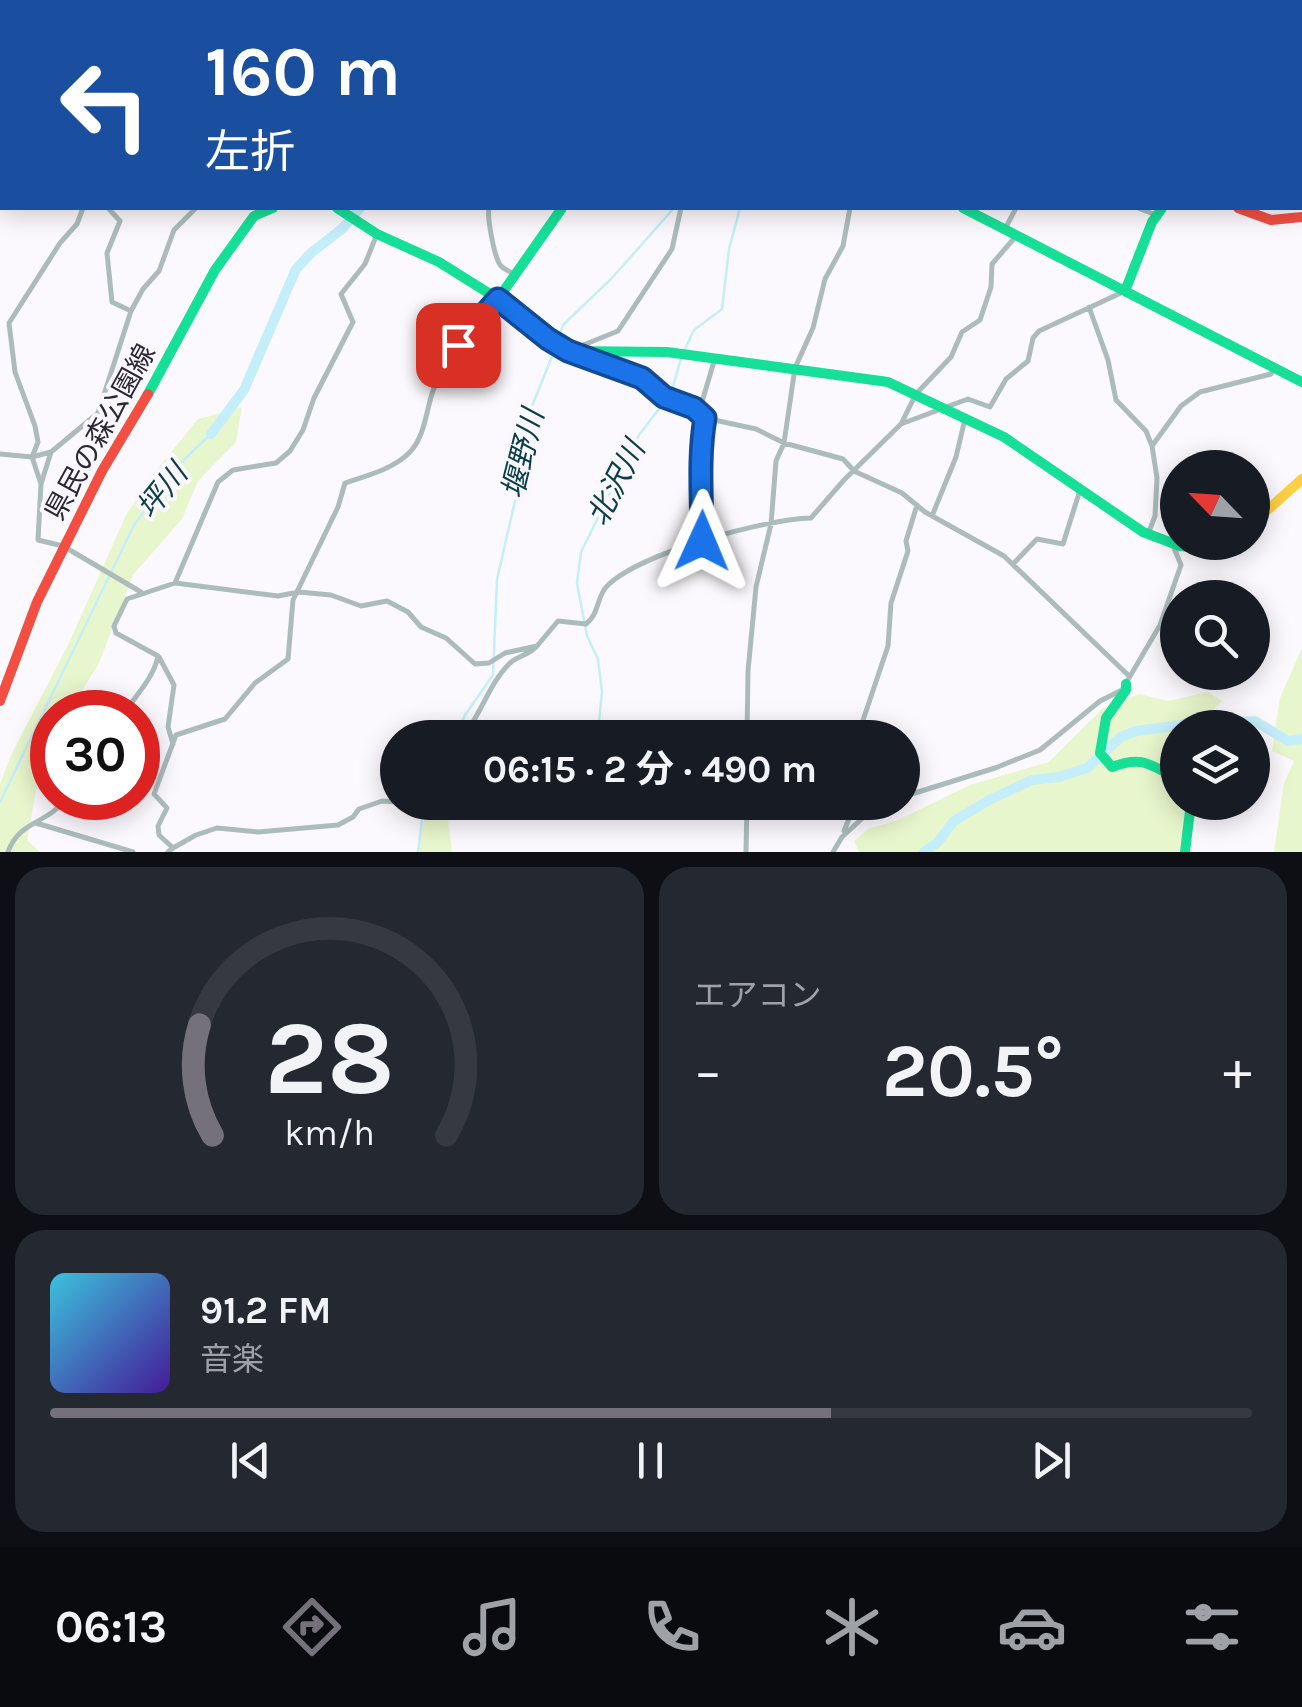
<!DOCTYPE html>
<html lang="ja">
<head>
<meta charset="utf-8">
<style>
  body { margin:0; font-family:Karla,"Noto Sans JP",sans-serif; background:#242831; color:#f1f3f6; height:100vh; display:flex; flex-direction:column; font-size:38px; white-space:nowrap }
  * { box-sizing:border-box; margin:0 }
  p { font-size:32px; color:#9ea1a6 }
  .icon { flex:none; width:55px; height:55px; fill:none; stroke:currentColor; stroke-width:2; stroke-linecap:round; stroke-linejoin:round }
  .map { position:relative; height:852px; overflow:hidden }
  .side { display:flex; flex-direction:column; gap:15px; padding:15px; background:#0d0f14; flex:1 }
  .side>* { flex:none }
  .guide { position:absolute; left:0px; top:0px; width:1302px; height:210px; box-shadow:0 5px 25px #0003; background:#1a4fa0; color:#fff; overflow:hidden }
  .needle { width:65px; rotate:295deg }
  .controls { position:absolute; left:1160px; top:450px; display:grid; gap:20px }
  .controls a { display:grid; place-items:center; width:110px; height:110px; border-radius:50%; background:#171b24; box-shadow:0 5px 25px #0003; font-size:50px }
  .speed { position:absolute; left:30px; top:690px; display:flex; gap:20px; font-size:50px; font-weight:700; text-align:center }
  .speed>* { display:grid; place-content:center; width:130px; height:130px; border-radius:50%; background:#171b24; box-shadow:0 5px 25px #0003; line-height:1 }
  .speed .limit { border:15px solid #d22; background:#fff; color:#111 }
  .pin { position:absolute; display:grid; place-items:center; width:85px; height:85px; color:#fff; margin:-42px; border-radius:20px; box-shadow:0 5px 15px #0006 }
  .me { position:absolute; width:110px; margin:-55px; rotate:1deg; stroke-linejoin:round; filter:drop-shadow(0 0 8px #0008) }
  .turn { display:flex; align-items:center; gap:35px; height:210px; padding:0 40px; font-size:45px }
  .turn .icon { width:130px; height:130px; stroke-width:2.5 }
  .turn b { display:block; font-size:70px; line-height:85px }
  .big { font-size:75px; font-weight:700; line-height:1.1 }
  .side .widget { flex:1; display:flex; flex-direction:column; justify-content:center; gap:15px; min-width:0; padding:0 35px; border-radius:30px; background:#242831 }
  .side .dial { align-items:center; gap:0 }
  .dial svg { height:260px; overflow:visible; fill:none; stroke:#363941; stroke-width:7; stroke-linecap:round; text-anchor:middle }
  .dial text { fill:#f1f3f6; stroke:none }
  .song { display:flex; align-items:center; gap:30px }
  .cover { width:120px; height:120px; border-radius:15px; background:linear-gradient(135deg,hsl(190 70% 55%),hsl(260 70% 35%)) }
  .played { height:10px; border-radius:5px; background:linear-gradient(90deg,#74717a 65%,#363941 65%) }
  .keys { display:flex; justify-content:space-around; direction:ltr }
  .heat { display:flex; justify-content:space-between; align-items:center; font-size:55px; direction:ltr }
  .side .tiles { flex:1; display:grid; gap:15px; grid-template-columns:1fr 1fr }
  .widget:last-child { grid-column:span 2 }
  .trip { position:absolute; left:380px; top:720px; width:540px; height:100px; border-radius:50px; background:#171b24; box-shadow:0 5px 25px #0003; font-weight:700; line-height:100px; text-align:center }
  .tabs { display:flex; height:160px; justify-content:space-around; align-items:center; background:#090b0e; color:#9ea1a6 }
  .tabs .icon { width:70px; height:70px }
  .tabs .active { color:#74717a }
  .tabs b { font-size:45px; color:#f1f3f6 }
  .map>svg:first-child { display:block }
  .green { fill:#e8f6cd }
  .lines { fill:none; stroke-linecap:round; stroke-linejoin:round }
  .stream { stroke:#c4eefa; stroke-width:2.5 }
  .river { stroke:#c4eefa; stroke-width:10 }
  .street { stroke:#acbcbc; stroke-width:5 }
  .fast { stroke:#16e098; stroke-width:10 }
  .slow { stroke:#ffcf43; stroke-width:10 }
  .jam { stroke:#f24e42; stroke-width:10 }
  .route-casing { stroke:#114b97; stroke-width:25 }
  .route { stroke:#1a73e8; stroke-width:18 }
  .labels { text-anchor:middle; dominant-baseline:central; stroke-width:8; stroke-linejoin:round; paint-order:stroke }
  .street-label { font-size:28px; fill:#2c2833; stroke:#faf8fe }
  .water-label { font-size:30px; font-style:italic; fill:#0a3e4a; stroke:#faf8fe }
</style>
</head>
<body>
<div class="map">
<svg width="1302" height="852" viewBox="0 0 1302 852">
  <rect width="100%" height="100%" fill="#fbf9fd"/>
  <path class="green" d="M242 407 236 442 198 481 182 519 133 575 99 663 69 712H52V739L36 791 27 840 40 852H0V784L11 755 69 643 126 515 150 478 198 419Z
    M1302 648V852H1274L1284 783 1294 761 1272 751 1280 698Z
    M1208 692 1222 701 1197 727 1178 728V802L1202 803 1180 852H859L854 841 868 829 898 820 970 785 1049 762 1102 709 1139 694 1168 701Z
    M428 803H446L452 852H417Z"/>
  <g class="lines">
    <path class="stream" d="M558 341 563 325 612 278 674 208
      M684 351 694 330 722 309 729 249 740 208
      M599 722 602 692 598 659 587 636 577 583 581 552 639 435 671 393 681 359
      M455 738 465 715 493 675 497 579 519 484 520 446 526 421 555 349
      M0 802 133 527 173 470 211 434
      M418 852 423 811 428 802"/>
    <path class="river" d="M544 2 546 0
      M956 2 957 0
      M211 434 244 390 296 269 311 253 343 228 360 208
      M924 852 937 843 954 821 989 800 1032 780 1059 777 1087 768 1121 737 1136 731 1181 725 1202 718 1221 723 1255 721 1288 741 1302 739"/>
    <path class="street" d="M374 0 379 2
      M213 2 215 0
      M606 2 608 0
      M802 2 803 0
      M1114 2 1117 0
      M1212 2 1213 0
      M108 208 120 221 107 253 112 302 131 311
      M489 208C487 217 494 258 501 266 505 270 511 272 516 275
      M1138 208 1156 215
      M1005 229 1016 208
      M1089 307 1108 360 1116 400 1146 431 1152 446 1157 478 1155 516 1148 534
      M571 350 618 331 672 249 681 208
      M577 354 642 378 664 397 694 408 705 418 756 429 784 443 843 459 854 471 902 493 925 512 1004 556 1128 675
      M699 412 715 358
      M902 422 916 394 951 357 962 332 980 320 991 287 992 264 1017 235
      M1152 446 1181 406 1200 392 1271 374 1274 369
      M51 452 41 484 38 540 63 546 141 592
      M0 454 32 457 51 452 98 413 131 311 143 289 159 271 174 230 196 208
      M41 484 32 457 38 442 35 426 15 372 9 323 60 243 77 224 83 208
      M932 516 956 457 965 419
      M702 541C703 499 698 459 705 418
      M1013 564 1037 539 1063 544 1080 490
      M175 583 218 482 233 470 276 463 290 451 303 430 314 398 353 322 341 294 365 264 377 234
      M159 657 174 685 168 727 173 744
      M125 712C137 694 154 677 158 656L116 633 114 626 127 599 175 583 278 596 299 592 331 595 361 606 387 601 408 612 421 627 446 638 475 664 489 663 505 653 537 646 558 621 586 624C600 613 596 596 608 585 641 553 765 519 811 518L844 480 901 424 968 399 990 407 1006 379 1028 361 1033 338 1039 331 1123 292
      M462 738C481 715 489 683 510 663 518 656 529 655 537 646
      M747 738 748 671 756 587 771 524 776 461 784 443 795 368 813 328 825 279 843 246 850 208
      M857 738 888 646 891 603 908 551 906 541 917 505
      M902 797 995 768 1040 750 1100 701 1122 690 1160 625 1181 565 1172 543
      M408 802 416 805 422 802
      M812 802 850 816 844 831
      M850 816 853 802
      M36 823 133 852
      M173 848 196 835 217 828 258 832 338 825 353 817 359 809 382 801 398 802
      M8 852C20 819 50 824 65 798
      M168 852 173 848 159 835 158 826 167 808 154 794 176 735 225 719 255 683 288 659 293 600 338 507 345 483C366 476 393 469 409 453 426 436 426 408 434 388 448 353 474 326 498 299
      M746 852 747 802
      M833 852 842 837 880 802"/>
    <path class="fast" d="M450 0 455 2
      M942 2 944 0
      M0 197H2
      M337 208 377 234 439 262 498 299 547 339 568 351 667 352 888 382 1004 437 1143 532 1180 546 1198 548 1211 542
      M963 208 1302 382
      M1125 291 1152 222 1162 208
      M498 299 562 208
      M148 394 215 270 254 216 273 208
      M1126 684V690L1106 718 1100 753 1112 767C1143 755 1150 765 1178 779
      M1185 852 1191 802"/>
    <path class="slow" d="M1252 524 1302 479"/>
    <path class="jam" d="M439 2 440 0
      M1238 208 1271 220 1302 217
      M0 701 37 602 102 471 148 394"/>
  </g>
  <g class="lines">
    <defs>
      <path id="route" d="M458 345 498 299 548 339 568 351 642 378 664 397 694 408 705 418C698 459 702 499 702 541"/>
    </defs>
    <use href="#route" class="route-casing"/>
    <use href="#route" class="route"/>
  </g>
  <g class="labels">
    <g class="street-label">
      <text transform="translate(100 432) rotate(-61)">県民の森公園線</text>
    </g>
    <g class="water-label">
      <text transform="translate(523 454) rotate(-76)">堰野川</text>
      <text transform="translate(616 483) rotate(-63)">北沢川</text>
      <text transform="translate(162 491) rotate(-51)">坪川</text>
    </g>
  </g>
</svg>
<div class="controls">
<a><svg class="needle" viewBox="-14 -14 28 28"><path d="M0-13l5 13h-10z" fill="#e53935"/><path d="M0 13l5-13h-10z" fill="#9ea1a6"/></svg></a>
<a><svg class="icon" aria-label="search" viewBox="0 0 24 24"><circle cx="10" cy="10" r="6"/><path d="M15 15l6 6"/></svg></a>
<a><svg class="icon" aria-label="layers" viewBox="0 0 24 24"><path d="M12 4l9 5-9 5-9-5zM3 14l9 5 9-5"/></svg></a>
</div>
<div class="speed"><div class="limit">30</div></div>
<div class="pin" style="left:458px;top:345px;background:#d93025"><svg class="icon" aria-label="arrive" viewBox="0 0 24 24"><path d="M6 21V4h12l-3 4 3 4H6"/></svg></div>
<svg class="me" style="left:702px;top:541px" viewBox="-20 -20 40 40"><path d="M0-17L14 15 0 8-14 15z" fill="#1a73e8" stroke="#fff" stroke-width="4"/></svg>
<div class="trip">06:15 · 2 分 · 490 m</div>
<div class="guide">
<div class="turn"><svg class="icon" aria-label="left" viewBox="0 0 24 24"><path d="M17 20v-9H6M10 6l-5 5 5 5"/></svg><div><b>160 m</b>左折</div></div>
</div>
</div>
<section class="side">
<div class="tiles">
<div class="widget dial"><svg viewBox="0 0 100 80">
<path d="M14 69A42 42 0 1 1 86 69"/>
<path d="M14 69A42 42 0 0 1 10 35" stroke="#74717a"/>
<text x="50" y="56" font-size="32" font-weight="700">28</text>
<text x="50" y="72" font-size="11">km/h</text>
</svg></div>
<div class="widget"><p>エアコン</p>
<div class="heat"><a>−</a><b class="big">20.5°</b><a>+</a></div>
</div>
<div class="widget">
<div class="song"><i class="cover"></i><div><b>91.2 FM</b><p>音楽</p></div></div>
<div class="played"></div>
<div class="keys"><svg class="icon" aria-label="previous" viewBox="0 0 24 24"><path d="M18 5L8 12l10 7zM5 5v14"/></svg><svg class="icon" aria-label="pause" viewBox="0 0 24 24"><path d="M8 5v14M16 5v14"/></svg><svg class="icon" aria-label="next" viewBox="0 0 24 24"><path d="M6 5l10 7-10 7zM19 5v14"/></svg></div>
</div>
</div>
</section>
<nav class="tabs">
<b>06:13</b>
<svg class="icon active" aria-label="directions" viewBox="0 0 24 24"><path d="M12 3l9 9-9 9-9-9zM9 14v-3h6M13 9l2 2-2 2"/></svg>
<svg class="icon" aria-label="music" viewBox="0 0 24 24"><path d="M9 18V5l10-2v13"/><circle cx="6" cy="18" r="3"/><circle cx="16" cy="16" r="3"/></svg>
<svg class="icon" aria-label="phone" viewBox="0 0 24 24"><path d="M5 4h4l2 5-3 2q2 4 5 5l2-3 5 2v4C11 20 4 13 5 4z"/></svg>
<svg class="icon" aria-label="climate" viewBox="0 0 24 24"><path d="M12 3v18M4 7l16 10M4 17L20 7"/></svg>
<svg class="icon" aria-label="car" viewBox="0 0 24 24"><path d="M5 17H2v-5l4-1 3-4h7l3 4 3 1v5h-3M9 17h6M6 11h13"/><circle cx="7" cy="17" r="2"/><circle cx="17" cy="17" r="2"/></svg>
<svg class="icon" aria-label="filters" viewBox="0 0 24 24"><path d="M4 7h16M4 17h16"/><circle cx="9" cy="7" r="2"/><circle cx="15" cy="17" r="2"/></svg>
</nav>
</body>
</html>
